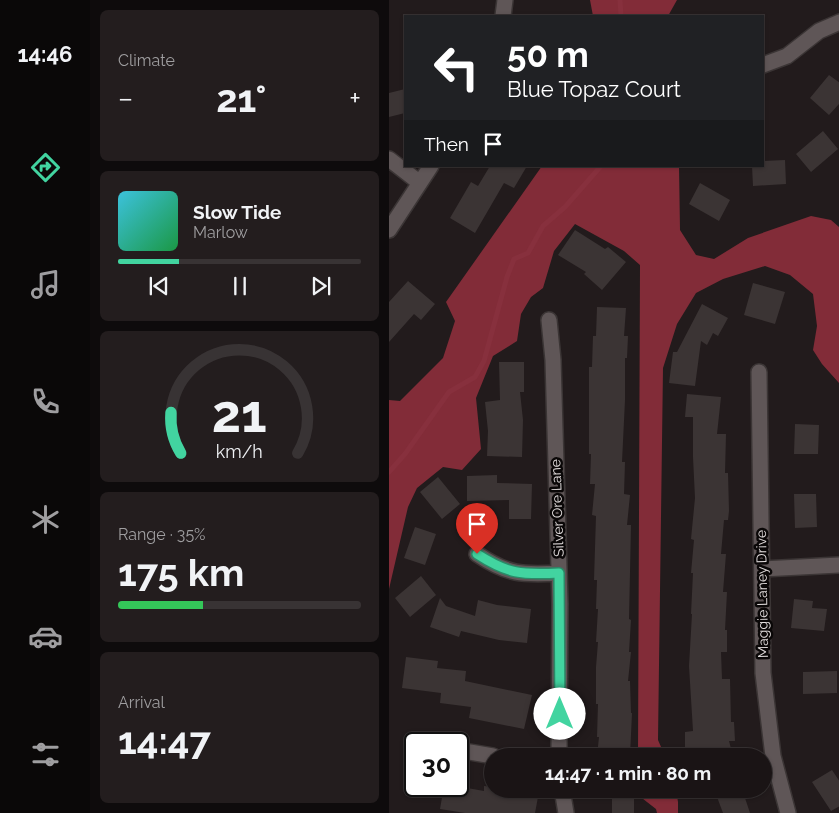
<!DOCTYPE html>
<html lang="en">
<head>
<meta charset="utf-8">
<style>
  body { margin:0; font-family:Raleway,sans-serif; background:#231d1e; color:#f1f3f6; height:100vh; display:flex; flex-direction:column; font-size:19px; white-space:nowrap }
  * { box-sizing:border-box; margin:0 }
  p { font-size:16px; color:#9f9ea0 }
  .icon { flex:none; width:28px; height:28px; fill:none; stroke:currentColor; stroke-width:2; stroke-linecap:round; stroke-linejoin:round }
  .map { position:relative; flex:1; overflow:hidden }
  .details { display:flex; flex-direction:column; gap:10px; padding:10px; background:#0e0b0c; width:299px }
  .details>* { flex:none }
  .hud { position:absolute; left:15px; top:15px; width:360px; height:152px; border-radius:0px; box-shadow:0 1px 4px #0004,0 0 0 1px #383334; background:#202124; color:#fff; overflow:hidden }
  .speed { position:absolute; left:15px; top:732px; display:flex; gap:10px; font-size:25px; font-weight:700; text-align:center }
  .speed>* { display:grid; place-content:center; width:65px; height:65px; border-radius:50%; background:#1a1415; box-shadow:0 1px 4px #0004,0 0 0 1px #383334; line-height:1 }
  .speed .limit { border:2px solid #111; border-radius:8px; background:#fff; color:#111 }
  .pin { position:absolute; display:grid; place-items:center; width:42px; height:42px; color:#fff; margin:-51px -21px; border-radius:50% 50% 50% 0; rotate:-45deg; box-shadow:0 0 5px #0007 }
  .pin .icon { rotate:45deg }
  .me { position:absolute; width:55px; margin:-28px; rotate:0deg; stroke-linejoin:round; filter:drop-shadow(0 0 4px #0008) }
  .turn { display:flex; align-items:center; gap:18px; height:105px; padding:0 20px; font-size:22px }
  .turn .icon { width:65px; height:65px; stroke-width:2.5 }
  .turn b { display:block; font-size:35px; line-height:42px }
  .then { display:flex; align-items:center; height:48px; padding:0 20px; background:#0003; gap:10px; font-size:19px }
  .big { font-size:38px; font-weight:700; line-height:1.1 }
  .details .card { flex:1; display:flex; flex-direction:column; justify-content:center; gap:8px; min-width:0; padding:0 18px; border-radius:8px; background:#231d1e }
  .details .dial { align-items:center; gap:0 }
  .dial svg { height:130px; overflow:visible; fill:none; stroke:#383334; stroke-width:7; stroke-linecap:round; text-anchor:middle }
  .dial text { fill:#f1f3f6; stroke:none }
  .song { display:flex; align-items:center; gap:15px }
  .cover { width:60px; height:60px; border-radius:8px; background:linear-gradient(135deg,hsl(190 70% 55%),hsl(140 70% 35%)) }
  .played { height:5px; border-radius:2px; background:linear-gradient(90deg,#42d4a0 25%,#383334 25%) }
  .keys { display:flex; justify-content:space-around; direction:ltr }
  .heat { display:flex; justify-content:space-between; align-items:center; font-size:28px; direction:ltr }
  .charge { height:8px; border-radius:4px; background:linear-gradient(90deg,#34c759 35%,#383334 0) }
  .trip { position:absolute; left:95px; top:748px; width:288px; height:50px; border-radius:25px; background:#1a1415; box-shadow:0 1px 4px #0004,0 0 0 1px #383334; font-weight:700; line-height:50px; text-align:center }
  main { display:flex; flex:1; min-height:0 }
  .tabs { display:flex; flex-direction:column; width:90px; justify-content:space-around; align-items:center; background:#0a0808; color:#9f9ea0 }
  .tabs .icon { width:35px; height:35px }
  .tabs .active { color:#42d4a0 }
  .tabs b { font-size:22px; color:#f1f3f6 }
  .map>svg:first-child { display:block }
  .forest { fill:#822c38 }
  .lines { fill:none; stroke-linecap:round; stroke-linejoin:round }
  .stream { stroke:#87303d; stroke-width:5 }
  .building { fill:#3b3434 }
  .minor-casing { stroke:#3b3535; stroke-width:18 }
  .minor { stroke:#5f5657; stroke-width:15 }
  .route-casing { stroke:#2b8a68; stroke-width:12 }
  .route { stroke:#42d4a0; stroke-width:9 }
  .labels { text-anchor:middle; dominant-baseline:central; stroke-width:5; stroke-linejoin:round; paint-order:stroke }
  .street-label { font-size:14px; fill:#e2dddd; stroke:#0a0707 }
</style>
</head>
<body>
<main>
<nav class="tabs">
<b>14:46</b>
<svg class="icon active" aria-label="directions" viewBox="0 0 24 24"><path d="M12 3l9 9-9 9-9-9zM9 14v-3h6M13 9l2 2-2 2"/></svg>
<svg class="icon" aria-label="music" viewBox="0 0 24 24"><path d="M9 18V5l10-2v13"/><circle cx="6" cy="18" r="3"/><circle cx="16" cy="16" r="3"/></svg>
<svg class="icon" aria-label="phone" viewBox="0 0 24 24"><path d="M5 4h4l2 5-3 2q2 4 5 5l2-3 5 2v4C11 20 4 13 5 4z"/></svg>
<svg class="icon" aria-label="climate" viewBox="0 0 24 24"><path d="M12 3v18M4 7l16 10M4 17L20 7"/></svg>
<svg class="icon" aria-label="car" viewBox="0 0 24 24"><path d="M5 17H2v-5l4-1 3-4h7l3 4 3 1v5h-3M9 17h6M6 11h13"/><circle cx="7" cy="17" r="2"/><circle cx="17" cy="17" r="2"/></svg>
<svg class="icon" aria-label="filters" viewBox="0 0 24 24"><path d="M4 7h16M4 17h16"/><circle cx="9" cy="7" r="2"/><circle cx="15" cy="17" r="2"/></svg>
</nav>
<section class="details">
<div class="card"><p>Climate</p>
<div class="heat"><a>−</a><b class="big">21°</b><a>+</a></div>
</div>
<div class="card">
<div class="song"><i class="cover"></i><div><b>Slow Tide</b><p>Marlow</p></div></div>
<div class="played"></div>
<div class="keys"><svg class="icon" aria-label="previous" viewBox="0 0 24 24"><path d="M18 5L8 12l10 7zM5 5v14"/></svg><svg class="icon" aria-label="pause" viewBox="0 0 24 24"><path d="M8 5v14M16 5v14"/></svg><svg class="icon" aria-label="next" viewBox="0 0 24 24"><path d="M6 5l10 7-10 7zM19 5v14"/></svg></div>
</div>
<div class="card dial"><svg viewBox="0 0 100 80">
<path d="M14 69A42 42 0 1 1 86 69"/>
<path d="M14 69A42 42 0 0 1 8 44" stroke="#42d4a0"/>
<text x="50" y="56" font-size="32" font-weight="700">21</text>
<text x="50" y="72" font-size="11">km/h</text>
</svg></div>
<div class="card"><p>Range · 35%</p><b class="big">175 km</b><div class="charge"></div></div>
<div class="card"><p>Arrival</p><b class="big">14:47</b></div>
</section>
<div class="map">
<svg width="451" height="813" viewBox="0 0 451 813">
  <rect width="100%" height="100%" fill="#221b1c"/>
  <path class="forest" d="M201 0H288L279 16H204Z
    M153 166H290L291 230 307 255 325 259 359 238 422 216 442 220 450 227V383L433 364 424 350 428 326 424 294 401 275 376 266 334 279 307 293 288 324 274 368 269 740 276 756H249L251 265 235 251 186 224 165 251 154 288 142 297 132 314 128 341 104 356 87 398 92 449 73 470 54 467 28 488 19 507 0 589V400L11 401 54 358 66 321 57 302Z
    M249 789H287L289 802V813H268L267 809 249 795Z"/>
  <g class="lines">
    <path class="stream" d="M231 0 232 16
      M0 472 16 454 60 392 86 377 95 361 118 277 125 259 139 253 154 226 176 207 212 166"/>
  </g>
  <path class="building" d="M440 75 451 83V103L440 115 421 98Z
    M16 89V113L0 117V93Z
    M434 131 449 149 422 172 407 154Z
    M396 160 397 184 364 186 363 166H374V161Z
    M101 166H138L125 188 115 183 86 233 61 218 82 182 89 186Z
    M311 183 341 200 330 221 300 204Z
    M186 230 216 249 219 247 237 262 213 290 195 274 197 272 169 255Z
    M19 281 46 304 32 320 25 314 0 342V302Z
    M364 283 396 292 386 324 355 315Z
    M313 304 339 318 329 336 324 333 318 345 312 341 306 386 280 383 284 352H288Z
    M208 307 237 308 235 336H239L238 358H236V400L233 462H236L235 494 241 495 238 525H242L240 619 242 620 240 652H242L239 681H241L242 713H243L241 756H208L210 737H208L209 704H207V667L209 642H207L209 609H207L208 580H205L207 516 203 515 206 484H201L202 454H200V367H203L204 336H207Z
    M110 362H135V392H131L134 420 133 457 98 456 99 431 96 402 111 400Z
    M298 394 332 397 328 434H337L336 473H339L340 511 339 520H335L332 554H337L334 592H338L336 630H338V652H332L333 679H341L342 722H345L346 741H340L344 756H296V732L304 731 300 666 303 614H302L304 573H302L305 540 302 539 306 498 304 457V417H296Z
    M406 424 430 425 429 454H405Z
    M108 475V483L143 484 142 519H120V500L78 501V476Z
    M49 477 71 504 53 519 31 492Z
    M405 494H427L428 527 406 528Z
    M26 527 47 534 36 565 15 558Z
    M32 576 47 595 21 617 6 598Z
    M51 598 57 606 86 616 89 600 108 605 142 609 138 643 110 640 72 631 70 637 41 627Z
    M405 599 424 601 423 608 438 609 435 631 402 628Z
    M17 657 49 661 48 668 77 671 76 681 143 695 135 729 80 718 82 707 51 703 52 693 13 688Z
    M448 671V693L414 694V672Z
    M443 770 451 782V806L442 811 423 782Z
    M55 786H67L95 791V786L104 787V789H118V792L149 797 146 813H76L51 809Z
    M223 789H245V813H223Z
    M325 789H353L361 813H334Z"/>
  <g class="lines">
    <defs>
      <path id="minor" d="M114 16 116 0
        M374 65 398 56 430 31 451 22
        M0 159 31 183
        M0 230 42 166
        M160 320 164 360 171 604 170 756
        M370 372 374 673 384 756 399 813
        M88 554C119 575 133 575 170 573
        M373 569 451 565
        M69 750 104 756
        M173 789 177 813"/>
    </defs>
    <use href="#minor" class="minor-casing"/>
    <use href="#minor" class="minor"/>
  </g>
  <g class="lines">
    <defs>
      <path id="route" d="M88 554C119 574 132 575 170 573L171 714"/>
    </defs>
    <use href="#route" class="route-casing"/>
    <use href="#route" class="route"/>
  </g>
  <g class="labels">
    <g class="street-label">
      <text transform="translate(168 508) rotate(-92)">Silver Ore Lane</text>
      <text transform="translate(373 594) rotate(-91)">Maggie Laney Drive</text>
    </g>
  </g>
</svg>
<div class="speed"><div class="limit">30</div></div>
<div class="pin" style="left:88px;top:554px;background:#d93025"><svg class="icon" aria-label="arrive" viewBox="0 0 24 24"><path d="M6 21V4h12l-3 4 3 4H6"/></svg></div>
<svg class="me" style="left:171px;top:714px" viewBox="-20 -20 40 40"><circle r="19" fill="#fff"/><path d="M0-13L10 11 0 6-10 11z" fill="#42d4a0"/></svg>
<div class="trip">14:47 · 1 min · 80 m</div>
<div class="hud">
<div class="turn"><svg class="icon" aria-label="left" viewBox="0 0 24 24"><path d="M17 20v-9H6M10 6l-5 5 5 5"/></svg><div><b>50 m</b>Blue Topaz Court</div></div>
<div class="then">Then<svg class="icon" aria-label="arrive" viewBox="0 0 24 24"><path d="M6 21V4h12l-3 4 3 4H6"/></svg></div>
</div>
</div>
</main>
</body>
</html>
